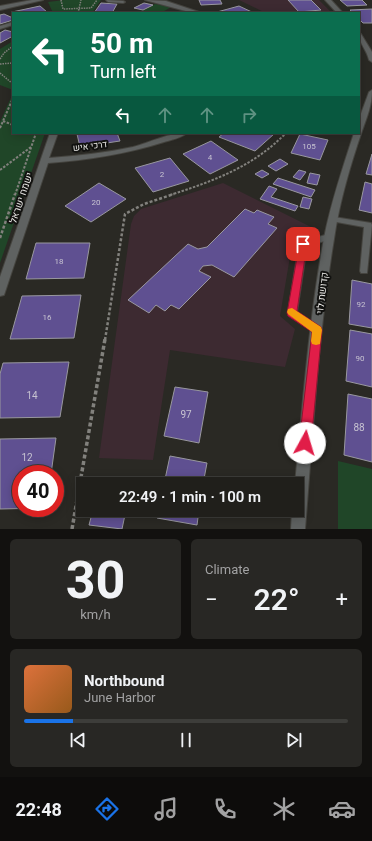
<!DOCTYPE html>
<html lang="en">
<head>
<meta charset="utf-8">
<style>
  body { margin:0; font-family:Roboto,Heebo,sans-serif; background:#282724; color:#f1f3f6; height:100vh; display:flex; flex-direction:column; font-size:15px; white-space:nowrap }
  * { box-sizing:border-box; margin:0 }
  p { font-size:13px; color:#a2a2a3 }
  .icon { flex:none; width:22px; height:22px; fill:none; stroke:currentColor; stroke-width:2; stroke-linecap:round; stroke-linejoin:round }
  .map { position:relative; height:529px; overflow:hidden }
  .details { display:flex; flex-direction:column; gap:10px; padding:10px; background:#12110f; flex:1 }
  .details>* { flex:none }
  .banner { position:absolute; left:12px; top:12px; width:348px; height:122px; border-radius:0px; box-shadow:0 2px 10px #0003,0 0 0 1px #3d3d3a; background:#0b6e4f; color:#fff; overflow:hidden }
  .speed { position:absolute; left:12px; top:465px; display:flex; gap:8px; font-size:20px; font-weight:700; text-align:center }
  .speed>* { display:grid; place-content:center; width:52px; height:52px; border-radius:50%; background:#201f1b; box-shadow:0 2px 10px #0003,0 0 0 1px #3d3d3a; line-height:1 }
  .speed .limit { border:6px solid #d22; background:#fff; color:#111 }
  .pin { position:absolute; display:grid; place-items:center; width:34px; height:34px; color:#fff; margin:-17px; border-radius:8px; box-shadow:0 2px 6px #0006 }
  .me { position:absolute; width:44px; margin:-22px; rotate:6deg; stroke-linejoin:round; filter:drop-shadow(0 0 3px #0008) }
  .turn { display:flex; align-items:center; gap:14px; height:84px; padding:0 12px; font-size:18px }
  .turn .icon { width:52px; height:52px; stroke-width:2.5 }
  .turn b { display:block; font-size:28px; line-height:34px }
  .lanes { display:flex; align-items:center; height:38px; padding:0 12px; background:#0003; justify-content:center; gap:20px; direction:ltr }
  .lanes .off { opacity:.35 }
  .big { font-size:30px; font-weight:600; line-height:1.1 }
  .details .card { flex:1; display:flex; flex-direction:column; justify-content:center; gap:6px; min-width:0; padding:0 14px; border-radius:6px; background:#282724 }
  .details .dial { align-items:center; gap:0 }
  .dial b { font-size:52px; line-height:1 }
  .song { display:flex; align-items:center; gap:12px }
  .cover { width:48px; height:48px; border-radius:6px; background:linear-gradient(135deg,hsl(20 70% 55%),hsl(30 70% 35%)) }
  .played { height:4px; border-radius:2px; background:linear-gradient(90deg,#1a73e8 15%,#3d3d3a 15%) }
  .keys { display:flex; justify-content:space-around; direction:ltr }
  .heat { display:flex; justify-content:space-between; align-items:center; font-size:22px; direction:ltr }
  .details .tiles { flex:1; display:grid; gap:10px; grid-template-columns:1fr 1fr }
  .card:last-child { grid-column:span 2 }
  .trip { position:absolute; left:76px; top:477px; width:228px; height:40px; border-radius:0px; background:#201f1b; box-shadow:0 2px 10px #0003,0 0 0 1px #3d3d3a; font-weight:600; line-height:40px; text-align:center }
  .dock { display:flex; height:64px; justify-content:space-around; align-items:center; background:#0d0c0b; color:#a2a2a3 }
  .dock .icon { width:28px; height:28px }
  .dock .selected { color:#1a73e8 }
  .dock b { font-size:18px; color:#f1f3f6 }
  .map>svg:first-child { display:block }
  .education { fill:#3d2a31 }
  .green { fill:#204628 }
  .building { fill:#5f5091; stroke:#99989f }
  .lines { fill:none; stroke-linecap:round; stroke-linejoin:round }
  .service-casing { stroke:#45443f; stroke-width:2 }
  .minor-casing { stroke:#45443f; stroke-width:2 }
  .tertiary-casing { stroke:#45443f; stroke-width:2 }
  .path-far3 { stroke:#82817d; stroke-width:1.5; stroke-dasharray:1.5 1; stroke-linecap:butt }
  .path-far2 { stroke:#82817d; stroke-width:2; stroke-dasharray:2.5 1.5; stroke-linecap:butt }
  .path-far1 { stroke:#82817d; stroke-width:2.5; stroke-dasharray:3 2; stroke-linecap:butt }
  .path { stroke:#82817d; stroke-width:3.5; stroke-dasharray:4 2.5; stroke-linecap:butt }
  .service { fill:#5f6261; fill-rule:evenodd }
  .minor { fill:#5f6261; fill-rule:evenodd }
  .tertiary { fill:#5f6261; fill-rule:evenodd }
  .route { fill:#e11d48; stroke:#92132f }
  .slow { fill:#f59e0b }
  .labels { text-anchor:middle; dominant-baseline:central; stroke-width:4; stroke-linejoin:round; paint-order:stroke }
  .number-label { font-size:8px; fill:#c7c3d1 }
  .far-street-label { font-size:9px; fill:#eae9e6; stroke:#121210 }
  .street-label { font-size:10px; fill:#eae9e6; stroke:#121210 }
  .near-number-label { font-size:10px; fill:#c7c3d1 }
</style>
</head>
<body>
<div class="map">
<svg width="372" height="529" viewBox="0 0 372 529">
  <rect width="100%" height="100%" fill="#2a2924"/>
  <path class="education" d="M239 0H319L332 13H266Z
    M223 183 311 227 309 233 293 239 280 316 295 329 285 367 170 350 153 460 99 458 131 224 134 216 141 209Z"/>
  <path class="green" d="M64 0H101L92 13H53L48 2Z
    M155 4 171 7 161 13H139Z
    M13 41V90L0 85V49Z
    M13 93V133H45L0 263V122Z
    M338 461 372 469V529H338Z"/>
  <path class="building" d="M199 0H220L222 4 201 5Z
    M288 0H311L321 10 299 12Z
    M340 0H362L367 5 347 6Z
    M101 3 117 4 112 13H94Z
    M144 3 153 5 143 10 134 8Z
    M40 6 47 12 40 13H13L12 12Z
    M239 6 254 13H219L217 12Z
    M372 9V23H363L359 19V13H353L350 10Z
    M4 14 13 18V20L0 24V15Z
    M5 30 13 32V36L0 43V33Z
    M85 133H117L120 141 80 147 77 134Z
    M224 133H271L274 134 255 151 219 137Z
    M300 134 328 140 320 160 291 153Z
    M211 141 238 160 210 174 183 154Z
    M372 154V175L366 174Z
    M170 158 189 181 153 192 135 168Z
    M280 159 288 164 276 171 268 166Z
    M262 170 269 174 262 178 255 174Z
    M299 170 306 172 300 180 293 177Z
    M310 173 320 175 317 185 307 183Z
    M278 178 315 190 311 197 273 184Z
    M365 182 372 184V213L359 210Z
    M99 183 126 199 91 222 65 206Z
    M269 186 277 189 271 197 298 206 295 211 260 199Z
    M303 197 312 199 309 209 300 207Z
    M245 209 254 213 257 210 274 217 268 224 277 228 234 277 212 265 203 266 199 271 211 277 179 309 171 305 165 311 156 305 149 313 128 300 188 244 198 249 207 247Z
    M36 243H90L84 278 26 279Z
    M352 280 372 284V328L349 324Z
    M81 295 74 338 10 339 22 296Z
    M350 330 372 334V387L346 381Z
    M69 362 60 417 0 418V374L3 363Z
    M175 387 208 392 199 443 164 436Z
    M348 394 372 399V462L344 455Z
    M56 438 51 474H21V508H45L0 509V439Z
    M170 456 207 463 203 484H164Z
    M101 479 132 483 100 484Z
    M93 510H126L122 529 89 525Z
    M158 510H199L197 525 157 518Z"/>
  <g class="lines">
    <defs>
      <path id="service" d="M106 0 123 1 125 2 123 3 108 2Z
        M13 22V25L0 29V26Z
        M331 217H334L371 223 372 225 367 273H361L360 271 364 227 331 221 330 219Z
        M329 234 332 235 333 237 332 239 307 246 297 312 320 327 321 330 320 333 317 334 289 315 288 313 299 244 300 242Z"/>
      <path id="minor" d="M32 0H43L0 10V6Z
        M145 0 166 1 202 13H193Z
        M50 133H58L49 158C77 156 105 153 133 147 151 142 168 133 187 133 181 138 171 140 164 142 126 154 87 160 48 163L4 295 0 296V277Z"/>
      <path id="tertiary" d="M325 0H331L343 13H337Z
        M359 33 361 34 372 52V62L369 60C367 50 359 44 359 33Z
        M372 90C372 105 367 117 362 131 351 163 339 203 334 239 318 335 313 432 305 529H291L292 510H297V484H295C303 402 309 319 324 238 331 202 343 167 354 133H359V119L369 92Z"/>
    </defs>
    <use href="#service" class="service-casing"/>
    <use href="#minor" class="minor-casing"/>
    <use href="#tertiary" class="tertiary-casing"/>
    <path class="path-far3" d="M61 0 63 9 91 8 97 0
      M78 13 81 0
      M0 59 4 53 13 46
      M0 64 13 63
      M0 73 13 84"/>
    <path class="path-far2" d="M3 121 13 125
      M0 128 13 98
      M0 170 31 147
      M15 195 36 133
      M170 195C214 181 254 166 286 133"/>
    <path class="path-far1" d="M0 238 15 194
      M105 340 125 214 144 204 174 194"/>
    <path class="path" d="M72 529 105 339"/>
    <use href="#service" class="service"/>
    <use href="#minor" class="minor"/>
    <use href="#tertiary" class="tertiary"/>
  </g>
  <path class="route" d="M300 241H303L307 244 297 311 321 327 322 330 311 443 309 447 305 449 301 447 299 443 312 332 288 316 287 313Z"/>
  <path class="slow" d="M292 308 321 327 322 330 320 344 316 345 312 344 311 341 312 332 288 314 287 312 288 309Z"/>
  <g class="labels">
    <g class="number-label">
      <text x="309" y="146">105</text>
      <text x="210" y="157">4</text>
      <text x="162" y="174">2</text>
      <text x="96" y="202">20</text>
      <text x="59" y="261">18</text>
      <text x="361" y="304">92</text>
      <text x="47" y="317">16</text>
      <text x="360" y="358">90</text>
    </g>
    <g class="far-street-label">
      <text transform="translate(90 146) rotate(-7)">דרכי איש</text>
    </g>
    <g class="street-label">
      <text transform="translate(21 198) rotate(-71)">ישמח ישראל</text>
      <text transform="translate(322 293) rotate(-83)">קדושת לוי</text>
    </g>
    <g class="near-number-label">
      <text x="32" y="395">14</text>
      <text x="186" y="414">97</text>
      <text x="359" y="427">88</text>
      <text x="27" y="457">12</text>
    </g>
  </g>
</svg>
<div class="speed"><div class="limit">40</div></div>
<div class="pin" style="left:303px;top:244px;background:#d93025"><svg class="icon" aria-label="arrive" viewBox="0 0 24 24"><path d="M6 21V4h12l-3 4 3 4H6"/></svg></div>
<svg class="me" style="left:305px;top:443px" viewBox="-20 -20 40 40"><circle r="19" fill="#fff"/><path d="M0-13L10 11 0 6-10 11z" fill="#e11d48"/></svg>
<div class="trip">22:49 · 1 min · 100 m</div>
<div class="banner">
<div class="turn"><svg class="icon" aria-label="left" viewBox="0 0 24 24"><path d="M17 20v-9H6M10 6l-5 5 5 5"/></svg><div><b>50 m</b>Turn left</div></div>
<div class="lanes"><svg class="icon" aria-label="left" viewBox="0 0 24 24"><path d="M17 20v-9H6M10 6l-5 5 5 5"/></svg><svg class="icon off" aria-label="ahead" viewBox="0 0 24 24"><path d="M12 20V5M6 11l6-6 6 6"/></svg><svg class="icon off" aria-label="ahead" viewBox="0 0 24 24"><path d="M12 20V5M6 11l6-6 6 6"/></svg><svg class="icon off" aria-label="right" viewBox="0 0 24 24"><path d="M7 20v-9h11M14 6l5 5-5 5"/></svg></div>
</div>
</div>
<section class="details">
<div class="tiles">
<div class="card dial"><b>30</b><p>km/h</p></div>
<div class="card"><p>Climate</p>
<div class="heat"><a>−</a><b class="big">22°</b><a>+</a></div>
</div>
<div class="card">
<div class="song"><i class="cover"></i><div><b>Northbound</b><p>June Harbor</p></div></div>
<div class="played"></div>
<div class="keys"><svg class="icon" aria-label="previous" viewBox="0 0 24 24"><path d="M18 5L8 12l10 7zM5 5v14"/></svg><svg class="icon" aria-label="pause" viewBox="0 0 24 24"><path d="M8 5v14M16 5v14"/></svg><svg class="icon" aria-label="next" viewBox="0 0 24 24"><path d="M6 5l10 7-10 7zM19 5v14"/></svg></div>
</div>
</div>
</section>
<nav class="dock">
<b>22:48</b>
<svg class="icon selected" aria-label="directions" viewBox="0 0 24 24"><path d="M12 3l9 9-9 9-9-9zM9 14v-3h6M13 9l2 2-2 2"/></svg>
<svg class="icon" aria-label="music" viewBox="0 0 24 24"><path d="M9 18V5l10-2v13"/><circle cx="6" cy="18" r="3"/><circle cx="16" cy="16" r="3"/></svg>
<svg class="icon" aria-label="phone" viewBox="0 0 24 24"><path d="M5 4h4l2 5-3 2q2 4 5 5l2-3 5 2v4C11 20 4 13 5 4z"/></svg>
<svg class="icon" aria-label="climate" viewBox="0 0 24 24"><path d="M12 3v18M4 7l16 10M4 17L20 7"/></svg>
<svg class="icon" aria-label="car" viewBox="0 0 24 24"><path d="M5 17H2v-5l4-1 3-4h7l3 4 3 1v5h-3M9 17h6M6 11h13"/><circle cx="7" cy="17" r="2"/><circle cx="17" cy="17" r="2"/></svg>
</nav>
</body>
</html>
